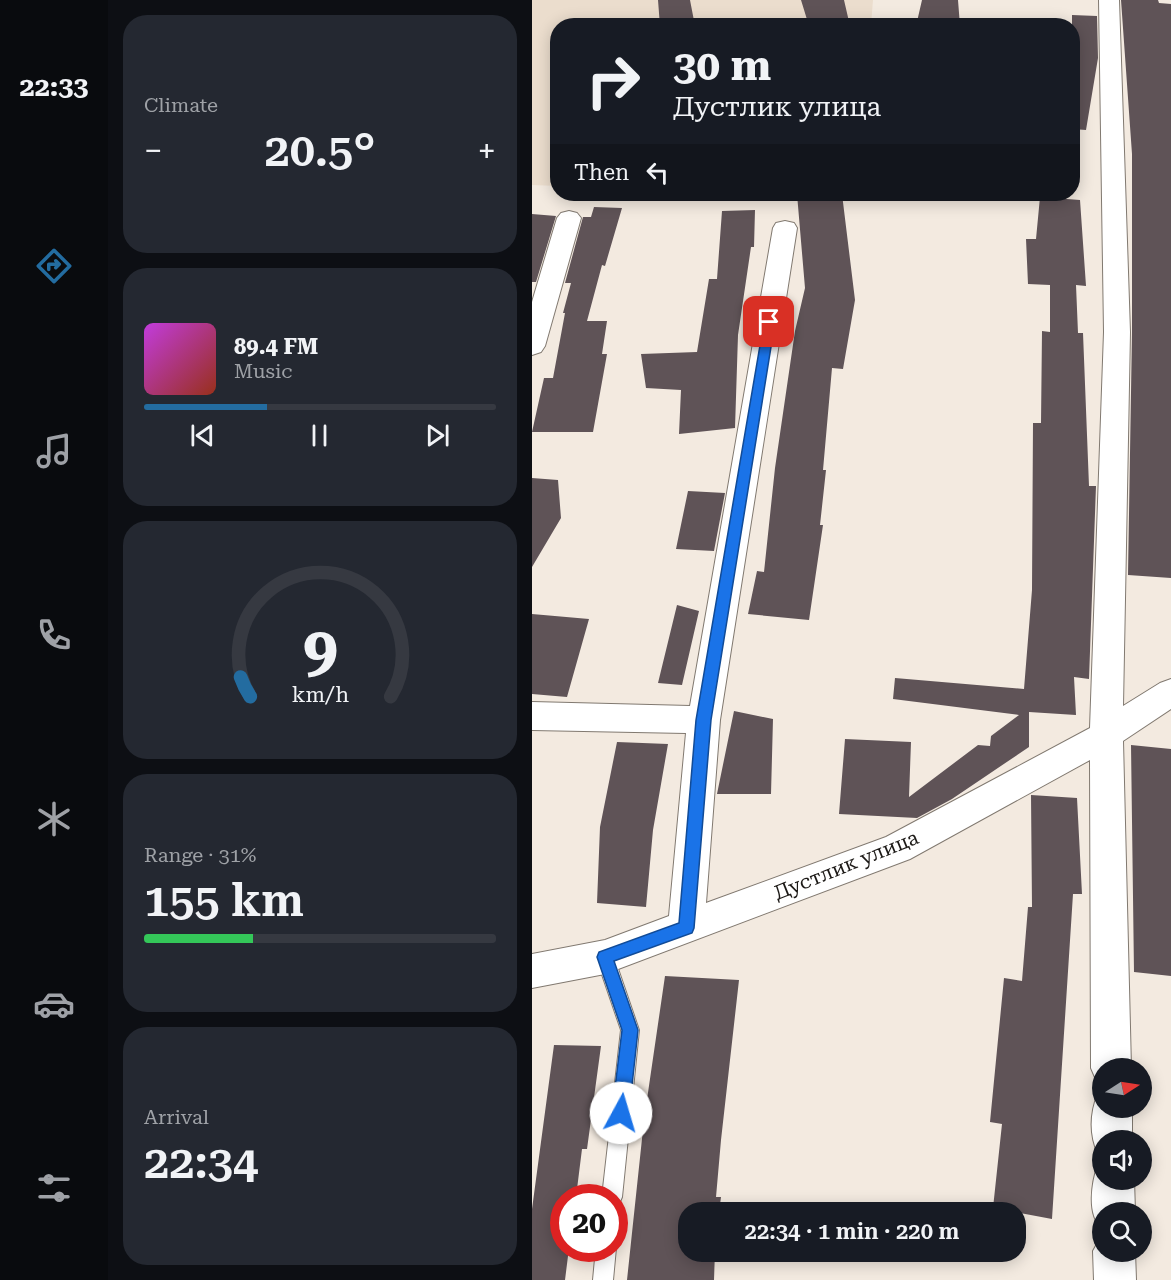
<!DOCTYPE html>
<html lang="en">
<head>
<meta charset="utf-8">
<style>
  body { margin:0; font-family:"Roboto Serif",serif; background:#242831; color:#f1f3f6; height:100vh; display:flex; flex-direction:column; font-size:22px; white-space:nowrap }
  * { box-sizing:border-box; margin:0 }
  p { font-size:20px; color:#9ea1a6 }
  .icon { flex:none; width:33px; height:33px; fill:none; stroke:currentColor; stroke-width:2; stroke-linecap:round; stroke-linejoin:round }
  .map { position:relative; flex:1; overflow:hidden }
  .details { display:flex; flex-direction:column; gap:15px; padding:15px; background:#0d0f14; width:424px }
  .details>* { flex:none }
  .top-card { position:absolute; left:18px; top:18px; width:530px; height:183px; border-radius:24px; box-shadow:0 3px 15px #0003; background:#171b24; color:#f1f3f6; overflow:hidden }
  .needle { width:39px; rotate:78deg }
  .controls { position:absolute; left:560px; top:1058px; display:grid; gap:12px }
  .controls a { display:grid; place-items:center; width:60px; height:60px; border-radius:50%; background:#171b24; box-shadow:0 3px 15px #0003; font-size:30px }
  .speed { position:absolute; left:18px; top:1184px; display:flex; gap:12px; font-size:30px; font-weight:700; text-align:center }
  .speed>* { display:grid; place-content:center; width:78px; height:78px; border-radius:50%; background:#171b24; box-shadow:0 3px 15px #0003; line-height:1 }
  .speed .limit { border:9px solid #d22; background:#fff; color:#111 }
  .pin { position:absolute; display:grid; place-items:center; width:51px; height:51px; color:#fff; margin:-26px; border-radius:12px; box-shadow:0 3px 9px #0006 }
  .me { position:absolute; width:66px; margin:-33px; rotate:6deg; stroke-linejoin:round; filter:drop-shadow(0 0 4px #0008) }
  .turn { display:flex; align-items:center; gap:21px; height:126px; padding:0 24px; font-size:27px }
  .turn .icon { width:78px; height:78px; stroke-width:2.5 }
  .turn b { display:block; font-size:42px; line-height:51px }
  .then { display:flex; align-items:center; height:57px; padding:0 24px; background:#0003; gap:12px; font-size:22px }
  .big { font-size:45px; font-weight:600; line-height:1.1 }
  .details .card { flex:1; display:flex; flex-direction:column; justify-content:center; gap:9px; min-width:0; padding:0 21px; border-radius:24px; background:#242831 }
  .details .dial { align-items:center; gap:0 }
  .dial svg { height:156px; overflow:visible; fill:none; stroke:#363941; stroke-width:7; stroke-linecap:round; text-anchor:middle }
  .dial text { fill:#f1f3f6; stroke:none }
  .song { display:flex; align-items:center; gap:18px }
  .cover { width:72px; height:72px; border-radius:9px; background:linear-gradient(135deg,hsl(290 70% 55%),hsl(10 70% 35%)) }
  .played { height:6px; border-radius:3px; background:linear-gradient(90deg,#236ca0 35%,#363941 35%) }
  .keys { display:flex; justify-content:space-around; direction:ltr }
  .heat { display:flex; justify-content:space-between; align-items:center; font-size:33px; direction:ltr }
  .charge { height:9px; border-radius:4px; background:linear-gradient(90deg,#34c759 31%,#363941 0) }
  .trip { position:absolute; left:146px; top:1202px; width:348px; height:60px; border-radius:24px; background:#171b24; box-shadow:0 3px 15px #0003; font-weight:600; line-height:60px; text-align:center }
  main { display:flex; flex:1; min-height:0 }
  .tabs { display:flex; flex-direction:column; width:108px; justify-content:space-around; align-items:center; background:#090b0e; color:#9ea1a6 }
  .tabs .icon { width:42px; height:42px }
  .tabs .selected { color:#236ca0 }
  .tabs b { font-size:27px; color:#f1f3f6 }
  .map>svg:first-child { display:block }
  .built { fill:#ebddcd }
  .building { fill:#5f5357 }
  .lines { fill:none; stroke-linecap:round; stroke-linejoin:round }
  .lane-casing { stroke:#817970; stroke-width:2 }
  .street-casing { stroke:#817970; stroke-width:2 }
  .lane { fill:#fff; fill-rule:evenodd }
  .street { fill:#fff; fill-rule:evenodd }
  .route { fill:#1a73e8; stroke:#114b97; stroke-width:1.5 }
  .labels { text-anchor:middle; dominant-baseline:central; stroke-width:6; stroke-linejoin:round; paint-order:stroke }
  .street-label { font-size:20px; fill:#1c1916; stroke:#fff }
</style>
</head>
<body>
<main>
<nav class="tabs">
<b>22:33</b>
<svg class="icon selected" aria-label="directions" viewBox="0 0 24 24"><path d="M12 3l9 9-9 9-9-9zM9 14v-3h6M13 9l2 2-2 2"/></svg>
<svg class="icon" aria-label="music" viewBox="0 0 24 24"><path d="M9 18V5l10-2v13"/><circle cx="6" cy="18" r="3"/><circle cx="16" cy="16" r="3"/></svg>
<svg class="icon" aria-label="phone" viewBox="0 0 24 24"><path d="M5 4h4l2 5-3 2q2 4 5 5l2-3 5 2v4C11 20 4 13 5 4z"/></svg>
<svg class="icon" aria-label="climate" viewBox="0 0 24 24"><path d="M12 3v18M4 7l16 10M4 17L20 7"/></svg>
<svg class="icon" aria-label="car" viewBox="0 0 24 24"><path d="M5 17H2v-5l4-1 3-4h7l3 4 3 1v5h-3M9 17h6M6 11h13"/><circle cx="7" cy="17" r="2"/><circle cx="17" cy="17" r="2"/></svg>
<svg class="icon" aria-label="filters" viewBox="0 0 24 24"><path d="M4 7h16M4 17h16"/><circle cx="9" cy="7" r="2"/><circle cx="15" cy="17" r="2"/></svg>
</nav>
<section class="details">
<div class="card"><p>Climate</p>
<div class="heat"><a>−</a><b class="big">20.5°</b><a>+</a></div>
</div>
<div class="card">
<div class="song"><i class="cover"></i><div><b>89.4 FM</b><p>Music</p></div></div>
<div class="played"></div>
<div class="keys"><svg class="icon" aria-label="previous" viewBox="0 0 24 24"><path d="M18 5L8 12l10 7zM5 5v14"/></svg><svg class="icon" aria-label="pause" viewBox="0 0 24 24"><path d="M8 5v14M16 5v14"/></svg><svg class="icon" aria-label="next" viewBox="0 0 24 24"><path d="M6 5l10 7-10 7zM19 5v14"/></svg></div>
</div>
<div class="card dial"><svg viewBox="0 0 100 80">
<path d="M14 69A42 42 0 1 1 86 69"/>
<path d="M14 69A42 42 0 0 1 9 59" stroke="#236ca0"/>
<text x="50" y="56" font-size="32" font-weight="700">9</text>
<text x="50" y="72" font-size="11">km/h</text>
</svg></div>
<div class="card"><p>Range · 31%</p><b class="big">155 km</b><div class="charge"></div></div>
<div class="card"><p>Arrival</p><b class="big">22:34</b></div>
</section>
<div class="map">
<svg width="639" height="1280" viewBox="0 0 639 1280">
  <rect width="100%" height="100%" fill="#f3eae0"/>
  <path class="built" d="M0 0H341L339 25 26 26 25 186 0 185Z"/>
  <path class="building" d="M126 0H158L163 26H128Z
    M269 0H312L318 26H277Z
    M390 0H426L428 26H384Z
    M589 0H626L627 3 639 4V578L596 575 600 332V154Z
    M540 15 565 16 566 58 554 130 540 129Z
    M265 194H310L323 300 311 369 300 368 291 470H294L288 525H291L277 620 216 614 225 571 232 572 243 468 263 331 273 288Z
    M508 197 548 200 554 286 544 285 546 333H551L557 486H564L557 679 542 677 544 715 497 712V747L420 799 385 818 307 814 313 739 379 742 377 797 446 745 458 746 459 736 487 715 361 699 363 678 492 689 500 590 501 423H509L510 331 518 332V285L496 284 494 239H504Z
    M62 207 90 208 73 266 70 265 55 321H75L70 354H75L61 432H0L12 378H21L33 313H31L39 283H33L51 217H59Z
    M223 210 222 247H219L206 335 203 428 147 434 149 390 114 388 109 354 165 352 177 279H185L190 211Z
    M0 214 24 216 4 282H0Z
    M0 478 26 480 29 518 0 567Z
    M156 491 193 493 182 551 144 549Z
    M145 605 167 611 150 685 126 683Z
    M0 614 57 619 35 697 0 694Z
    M202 711 241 719 239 794H185Z
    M85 742 136 744 121 830 114 907 65 903 68 827Z
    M599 745 639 749V976L602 972Z
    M499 795 545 798 550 894H541L520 1219 461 1208 470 1124 458 1122 472 978 490 981 496 907H500Z
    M133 976 207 980 189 1140 184 1197H189L187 1212H156V1251H183L182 1280H95L112 1120Z
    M22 1045 69 1046 55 1149H50L44 1197H32V1248H37L33 1280H0V1209Z"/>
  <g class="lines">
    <defs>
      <path id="lane" d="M73 949 79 951 82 957 107 1030 90 1197 87 1204 82 1206V1197H70L89 1030 64 957 67 951Z
        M82 1244 84 1248 81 1280H61L64 1248H82Z"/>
      <path id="street" d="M567 0H587L598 332 591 706 628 683 639 679V709L591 741 599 1068H570V1083L565 1082 559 1068 558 760 378 859 73 974 0 988V954L73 940 137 916 154 733 0 730V702L158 706 241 228 244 223 253 221 262 223 265 228 188 720 174 903 354 837 558 728 572 332Z
        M37 211 45 213 49 218 13 346 9 352 0 355V302L25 218 29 213Z
        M570 1091V1107H600V1140H570V1156L566 1154C557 1134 558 1113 566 1093Z
        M570 1163V1179H602L603 1212H570V1228C554 1215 560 1181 566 1164Z
        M570 1235V1251H603L604 1280H562L561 1251Z"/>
    </defs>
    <use href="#lane" class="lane-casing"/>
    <use href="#street" class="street-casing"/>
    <use href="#lane" class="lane"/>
    <use href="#street" class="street"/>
  </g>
  <path class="route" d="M237 318 243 322 179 720 162 928 160 933 82 961 106 1030 97 1113 95 1120 89 1122 83 1120 80 1113 90 1030 65 957 67 952 147 923 164 720 232 322Z"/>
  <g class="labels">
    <g class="street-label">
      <text transform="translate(314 865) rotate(-22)">Дустлик улица</text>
    </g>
  </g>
</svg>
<div class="controls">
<a><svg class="needle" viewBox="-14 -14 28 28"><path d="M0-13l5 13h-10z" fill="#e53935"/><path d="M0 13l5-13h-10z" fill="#9ea1a6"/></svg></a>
<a><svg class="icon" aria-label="sound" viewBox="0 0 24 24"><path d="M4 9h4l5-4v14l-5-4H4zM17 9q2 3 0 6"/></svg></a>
<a><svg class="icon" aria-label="search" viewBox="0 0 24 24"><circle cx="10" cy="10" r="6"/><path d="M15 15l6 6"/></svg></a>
</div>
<div class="speed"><div class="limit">20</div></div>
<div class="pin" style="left:237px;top:322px;background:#d93025"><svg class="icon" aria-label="arrive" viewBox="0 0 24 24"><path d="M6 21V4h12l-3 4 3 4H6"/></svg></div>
<svg class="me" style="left:89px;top:1113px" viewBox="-20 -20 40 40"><circle r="19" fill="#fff"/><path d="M0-13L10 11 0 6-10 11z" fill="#1a73e8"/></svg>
<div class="trip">22:34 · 1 min · 220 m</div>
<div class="top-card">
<div class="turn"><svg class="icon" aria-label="right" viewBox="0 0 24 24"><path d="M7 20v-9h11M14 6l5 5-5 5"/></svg><div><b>30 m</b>Дустлик улица</div></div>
<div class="then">Then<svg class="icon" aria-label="left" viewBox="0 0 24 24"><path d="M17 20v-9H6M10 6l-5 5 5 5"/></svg></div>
</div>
</div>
</main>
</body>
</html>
